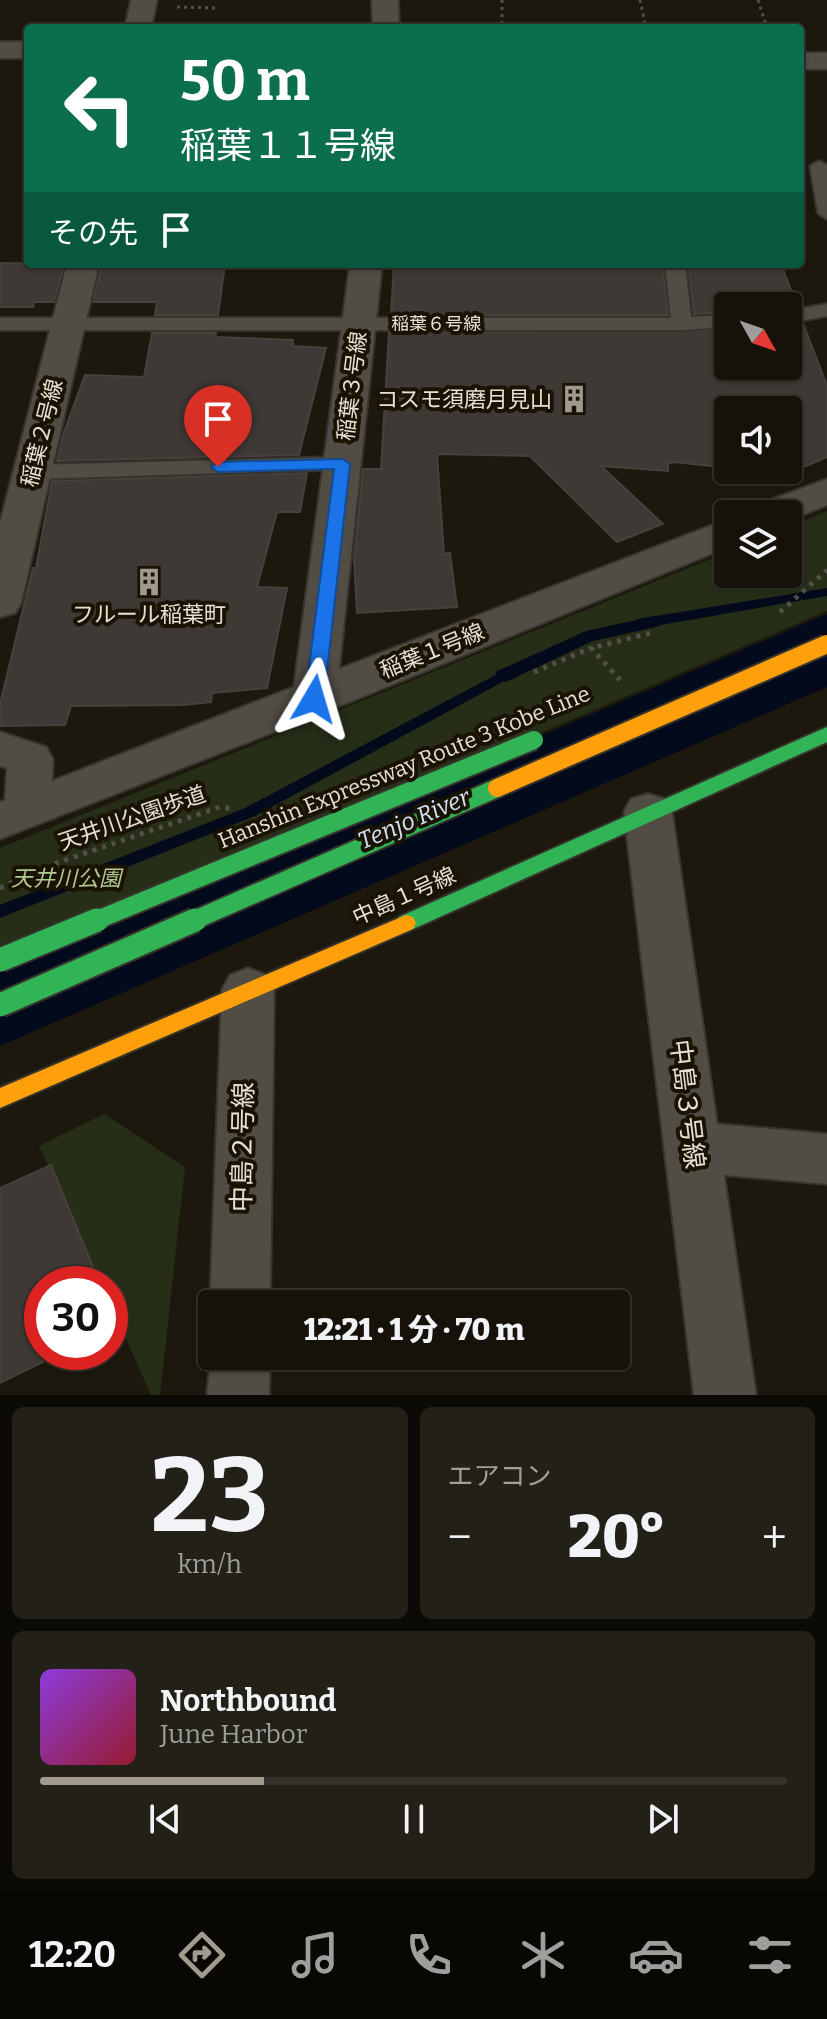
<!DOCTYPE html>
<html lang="ja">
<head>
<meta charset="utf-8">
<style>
  body { margin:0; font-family:Bitter,"Noto Sans JP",serif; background:#232018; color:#f1f3f6; height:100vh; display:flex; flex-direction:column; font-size:30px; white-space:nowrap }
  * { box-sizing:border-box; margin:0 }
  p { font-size:26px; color:#9e9e9c }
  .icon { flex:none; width:44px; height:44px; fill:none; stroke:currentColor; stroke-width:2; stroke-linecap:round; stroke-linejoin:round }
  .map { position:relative; height:1395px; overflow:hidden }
  .side { display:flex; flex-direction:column; gap:12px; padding:12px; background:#0c0a06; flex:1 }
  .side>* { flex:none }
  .top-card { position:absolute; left:24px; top:24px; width:780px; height:244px; border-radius:8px; box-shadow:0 2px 6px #0004,0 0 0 2px #35322b; background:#0b6e4f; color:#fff; overflow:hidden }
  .needle { width:52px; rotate:130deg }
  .tools { position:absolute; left:714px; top:292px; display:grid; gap:16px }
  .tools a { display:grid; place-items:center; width:88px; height:88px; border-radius:8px; background:#16120a; box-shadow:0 2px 6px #0004,0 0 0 2px #35322b; font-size:40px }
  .speed { position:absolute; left:24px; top:1266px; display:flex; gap:16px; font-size:40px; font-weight:700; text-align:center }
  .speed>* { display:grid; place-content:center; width:104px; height:104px; border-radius:50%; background:#16120a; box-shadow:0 2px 6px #0004,0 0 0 2px #35322b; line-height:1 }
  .speed .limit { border:12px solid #d22; background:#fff; color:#111 }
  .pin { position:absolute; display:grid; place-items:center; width:68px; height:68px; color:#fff; margin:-82px -34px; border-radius:50% 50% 50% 0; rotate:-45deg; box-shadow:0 0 8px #0007 }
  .pin .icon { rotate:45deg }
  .me { position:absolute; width:88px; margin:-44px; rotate:7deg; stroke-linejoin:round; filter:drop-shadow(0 0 6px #0008) }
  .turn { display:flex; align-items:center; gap:28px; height:168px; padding:0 24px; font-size:36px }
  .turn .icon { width:104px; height:104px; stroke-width:2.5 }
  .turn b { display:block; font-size:56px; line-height:68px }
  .then { display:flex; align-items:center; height:76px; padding:0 24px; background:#0003; gap:16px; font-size:30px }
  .big { font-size:60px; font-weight:800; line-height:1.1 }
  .side .card { flex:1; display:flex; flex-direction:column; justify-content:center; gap:12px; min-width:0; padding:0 28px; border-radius:12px; background:#232018 }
  .side .dial { align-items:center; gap:0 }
  .dial b { font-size:104px; line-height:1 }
  .song { display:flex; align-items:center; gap:24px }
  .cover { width:96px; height:96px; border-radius:12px; background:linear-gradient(135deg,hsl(270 70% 55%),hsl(350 70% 35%)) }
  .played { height:8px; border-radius:4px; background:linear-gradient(90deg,#a09a8f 30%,#35322b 30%) }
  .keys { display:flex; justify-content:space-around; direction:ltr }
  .heat { display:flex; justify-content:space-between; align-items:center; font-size:44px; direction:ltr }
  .side .tiles { flex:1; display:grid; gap:12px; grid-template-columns:1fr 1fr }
  .card:last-child { grid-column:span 2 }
  .trip { position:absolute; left:198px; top:1290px; width:432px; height:80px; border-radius:8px; background:#16120a; box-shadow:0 2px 6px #0004,0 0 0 2px #35322b; font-weight:800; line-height:80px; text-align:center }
  .dock { display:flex; height:128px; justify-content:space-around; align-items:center; background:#090704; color:#9e9e9c }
  .dock .icon { width:56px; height:56px }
  .dock .current { color:#a09a8f }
  .dock b { font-size:36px; color:#f1f3f6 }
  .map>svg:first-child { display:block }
  .green { fill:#262e18 }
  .water { fill:#030a1c }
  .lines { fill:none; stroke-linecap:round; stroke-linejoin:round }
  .stream { fill:#030a1c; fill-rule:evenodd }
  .building { fill:#3e3935; stroke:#47403f; stroke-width:2 }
  .lane-casing { stroke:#37342d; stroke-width:4 }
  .street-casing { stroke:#37342d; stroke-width:4 }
  .fast-casing { stroke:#37342d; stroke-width:4 }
  .slow-casing { stroke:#37342d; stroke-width:4 }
  .path-far1 { stroke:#535047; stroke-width:3; stroke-dasharray:3 4; stroke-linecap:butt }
  .path { stroke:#535047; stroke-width:5; stroke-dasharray:4 6; stroke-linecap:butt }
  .lane { fill:#514c44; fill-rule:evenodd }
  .street { fill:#514c44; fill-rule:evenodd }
  .fast { fill:#30b455; fill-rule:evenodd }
  .slow { fill:#ff9f0a; fill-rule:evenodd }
  .fast-bridge-far1-casing { stroke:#37342d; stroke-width:22; stroke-linecap:butt }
  .fast-bridge-casing { stroke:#37342d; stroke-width:27; stroke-linecap:butt }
  .slow-bridge-casing { stroke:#37342d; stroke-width:22; stroke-linecap:butt }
  .fast-bridge-far1 { stroke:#30b455; stroke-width:18 }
  .fast-bridge { stroke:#30b455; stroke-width:23 }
  .slow-bridge { stroke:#ff9f0a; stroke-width:18 }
  .route { fill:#1a73e8; stroke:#114b97; stroke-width:2 }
  .labels { text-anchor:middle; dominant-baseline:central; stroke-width:8; stroke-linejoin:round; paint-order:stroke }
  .far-street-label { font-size:18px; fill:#e6e0d4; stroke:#1a1202 }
  .street-label { font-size:22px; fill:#e6e0d4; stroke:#1a1202 }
  .poi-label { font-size:22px; fill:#e6e0d4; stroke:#1a1202; text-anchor:end }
  .park-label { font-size:22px; font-style:italic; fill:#afc990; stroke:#1a1202 }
  .water-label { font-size:24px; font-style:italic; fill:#d1e4f7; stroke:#1a1202 }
  .near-street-label { font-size:26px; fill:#e6e0d4; stroke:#1a1202 }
</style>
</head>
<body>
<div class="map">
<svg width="827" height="1395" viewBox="0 0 827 1395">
  <rect width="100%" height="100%" fill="#1d180e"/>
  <path class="green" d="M827 511V611L0 963V848L728 552V574H788V527Z
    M104 1114 185 1167 160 1395H151L110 1303V1284H101L39 1146Z"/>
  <path class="water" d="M827 614V687L0 1046V966Z
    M654 616 660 626 593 641 506 682 495 672 586 631Z"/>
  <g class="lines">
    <path class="stream" d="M827 588V596L638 629 631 624 638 619Z
      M514 665 519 667 521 670 519 673 255 816 0 918V905L245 808Z"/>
  </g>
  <path class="building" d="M0 263 64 264 54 302H34L33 307H0Z
    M179 264H225L218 315H155L157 302H93L102 265Z
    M394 264H662L668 315H391Z
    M688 264H781L797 306H728V312L694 314Z
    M803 323 827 386V457L769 482 748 470H788V410H728V468L675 462 668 464V471L601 466 663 524 617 542 530 456 437 454 444 554 450 553 457 607 357 613 354 560 363 469H381L389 333 728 330V366H788V326Z
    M152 333H216L215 337 293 340V346L326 348 299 455 57 461 64 432 85 375 144 377Z
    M307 473 300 512H277L257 587 287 588 267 688 212 693 211 702 182 705 71 706 65 725 0 726V704L33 568H36L52 481Z
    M51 1165 100 1284H42V1352H63L0 1383V1188Z"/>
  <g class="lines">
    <defs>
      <path id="lane" d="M819 161 827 165V219L818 213 810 166Z
        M665 264H685L691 317 728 315V327L682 330H0V318H671Z
        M827 304V316L788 323V311Z
        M343 457 354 464 351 469 32 479 21 472 32 465Z"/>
      <path id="street" d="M131 0H157L151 28H125Z
        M372 0H398L399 28H373Z
        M0 42H28V58H0Z
        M800 53H827V69H800Z
        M67 264H99L21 603 15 613 0 617V523Z
        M350 264H382L339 669 728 519V547L330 710 0 839V802L5 800 7 768 0 766V732L46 747 53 759 52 781 294 687Z
        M827 479V505L788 521V514H751L757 505Z
        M648 794 665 799 672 812 717 1124 827 1134V1184L724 1175 756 1395H694L624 812 631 799Z
        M248 968 266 975 274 990 270 1304H212V1309L210 1304 222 990 230 975Z
        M212 1347V1356H270L269 1395H207Z"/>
      <path id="fast" d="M827 727V742L413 929 406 931 399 929 396 923 399 917Z"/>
      <path id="slow" d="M406 915 413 917 416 923 413 929 0 1108V1088Z"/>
    </defs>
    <use href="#lane" class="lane-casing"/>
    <use href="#street" class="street-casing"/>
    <use href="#fast" class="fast-casing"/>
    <use href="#slow" class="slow-casing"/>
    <path class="path-far1" d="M502 0V28
      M640 0 646 28
      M758 0 767 28
      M177 7 216 8"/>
    <path class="path" d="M780 612 827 570
      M534 672 591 648
      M620 680 591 648 655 632
      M0 888 48 866 220 807 235 809"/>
    <use href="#lane" class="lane"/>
    <use href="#street" class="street"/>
    <use href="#fast" class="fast"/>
    <use href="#slow" class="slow"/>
    <defs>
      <path id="fast-bridge-far1" d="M92 922 534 740
        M190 922 497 788"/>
      <path id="fast-bridge" d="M0 960 97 920
        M0 1005 195 920"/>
      <path id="slow-bridge" d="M497 788 827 644"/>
    </defs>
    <use href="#fast-bridge-far1" class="fast-bridge-far1-casing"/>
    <use href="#fast-bridge" class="fast-bridge-casing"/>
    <use href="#slow-bridge" class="slow-bridge-casing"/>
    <use href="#fast-bridge-far1" class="fast-bridge-far1"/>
    <use href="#fast-bridge" class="fast-bridge"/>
    <use href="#slow-bridge" class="slow-bridge"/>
  </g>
  <path class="route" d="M343 459 350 464 324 699 314 705 305 699 334 469 218 472 211 467 218 462Z"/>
  <defs>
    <symbol id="building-bare" viewBox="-9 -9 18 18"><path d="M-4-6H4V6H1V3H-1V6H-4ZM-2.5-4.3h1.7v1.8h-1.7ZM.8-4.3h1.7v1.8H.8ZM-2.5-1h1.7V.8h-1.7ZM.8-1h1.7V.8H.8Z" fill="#a09a8f" stroke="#1a1202" stroke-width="2.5" paint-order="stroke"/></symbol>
  </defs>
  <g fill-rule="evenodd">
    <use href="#building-bare" x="554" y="379" width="40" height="40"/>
    <use href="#building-bare" x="129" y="562" width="40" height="40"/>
  </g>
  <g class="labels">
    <g class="far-street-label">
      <text x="436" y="324">稲葉６号線</text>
    </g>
    <g class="street-label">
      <text transform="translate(352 386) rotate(-83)">稲葉３号線</text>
      <text transform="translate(42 433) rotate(-76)">稲葉２号線</text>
      <text transform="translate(432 651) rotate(-22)">稲葉１号線</text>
      <text transform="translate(404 767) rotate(-22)">Hanshin Expressway Route 3 Kobe Line</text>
      <text transform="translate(132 818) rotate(-19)">天井川公園歩道</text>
      <text transform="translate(404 896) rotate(-24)">中島１号線</text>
    </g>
    <g class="poi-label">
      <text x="552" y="399">コスモ須磨月見山</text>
      <text x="149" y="614" text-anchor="middle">フルール稲葉町</text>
    </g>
    <g class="park-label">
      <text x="66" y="878">天井川公園</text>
    </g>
    <g class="water-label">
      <text transform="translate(414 819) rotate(-23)">Tenjo River</text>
    </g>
    <g class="near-street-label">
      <text transform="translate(687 1104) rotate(83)">中島３号線</text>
      <text transform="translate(243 1147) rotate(-89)">中島２号線</text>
    </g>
  </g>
</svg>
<div class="tools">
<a><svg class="needle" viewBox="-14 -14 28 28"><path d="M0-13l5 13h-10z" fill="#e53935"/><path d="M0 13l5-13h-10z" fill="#9e9e9c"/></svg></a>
<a><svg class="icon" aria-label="sound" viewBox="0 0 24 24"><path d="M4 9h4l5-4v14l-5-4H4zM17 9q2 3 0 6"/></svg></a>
<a><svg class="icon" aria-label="layers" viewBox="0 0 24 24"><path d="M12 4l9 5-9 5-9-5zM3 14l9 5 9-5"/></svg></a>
</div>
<div class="speed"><div class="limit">30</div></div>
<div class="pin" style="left:218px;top:467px;background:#d93025"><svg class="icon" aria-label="arrive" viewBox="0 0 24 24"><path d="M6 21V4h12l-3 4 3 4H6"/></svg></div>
<svg class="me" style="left:314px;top:699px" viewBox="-20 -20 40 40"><path d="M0-17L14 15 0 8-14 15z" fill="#1a73e8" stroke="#fff" stroke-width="4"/></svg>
<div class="trip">12:21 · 1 分 · 70 m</div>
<div class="top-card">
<div class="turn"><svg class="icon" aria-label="left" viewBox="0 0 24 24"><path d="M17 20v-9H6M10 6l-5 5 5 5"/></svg><div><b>50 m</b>稲葉１１号線</div></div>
<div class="then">その先<svg class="icon" aria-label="arrive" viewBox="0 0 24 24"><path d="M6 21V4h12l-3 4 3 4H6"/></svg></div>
</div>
</div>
<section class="side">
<div class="tiles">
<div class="card dial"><b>23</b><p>km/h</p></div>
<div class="card"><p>エアコン</p>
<div class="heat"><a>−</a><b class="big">20°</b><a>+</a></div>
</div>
<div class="card">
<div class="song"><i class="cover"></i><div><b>Northbound</b><p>June Harbor</p></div></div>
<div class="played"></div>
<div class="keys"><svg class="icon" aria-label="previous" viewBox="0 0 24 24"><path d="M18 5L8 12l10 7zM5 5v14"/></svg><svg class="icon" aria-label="pause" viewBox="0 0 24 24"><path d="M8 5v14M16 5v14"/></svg><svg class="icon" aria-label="next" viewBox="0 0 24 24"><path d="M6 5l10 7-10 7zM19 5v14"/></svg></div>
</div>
</div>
</section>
<nav class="dock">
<b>12:20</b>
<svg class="icon current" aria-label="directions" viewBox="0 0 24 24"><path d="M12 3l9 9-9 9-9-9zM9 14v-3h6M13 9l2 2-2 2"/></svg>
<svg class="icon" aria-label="music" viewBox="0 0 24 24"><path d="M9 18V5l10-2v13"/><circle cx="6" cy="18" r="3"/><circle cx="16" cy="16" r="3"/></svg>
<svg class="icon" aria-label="phone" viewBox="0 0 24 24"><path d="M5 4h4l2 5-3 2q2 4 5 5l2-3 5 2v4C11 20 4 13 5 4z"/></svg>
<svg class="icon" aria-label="climate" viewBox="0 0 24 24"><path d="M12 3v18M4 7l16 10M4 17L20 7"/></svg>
<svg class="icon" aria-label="car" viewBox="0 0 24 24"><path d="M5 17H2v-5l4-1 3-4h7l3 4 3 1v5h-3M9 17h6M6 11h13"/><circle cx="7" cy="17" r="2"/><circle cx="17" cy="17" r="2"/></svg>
<svg class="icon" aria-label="filters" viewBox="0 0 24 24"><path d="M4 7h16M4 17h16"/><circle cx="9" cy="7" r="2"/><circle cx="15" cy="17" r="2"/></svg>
</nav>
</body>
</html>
